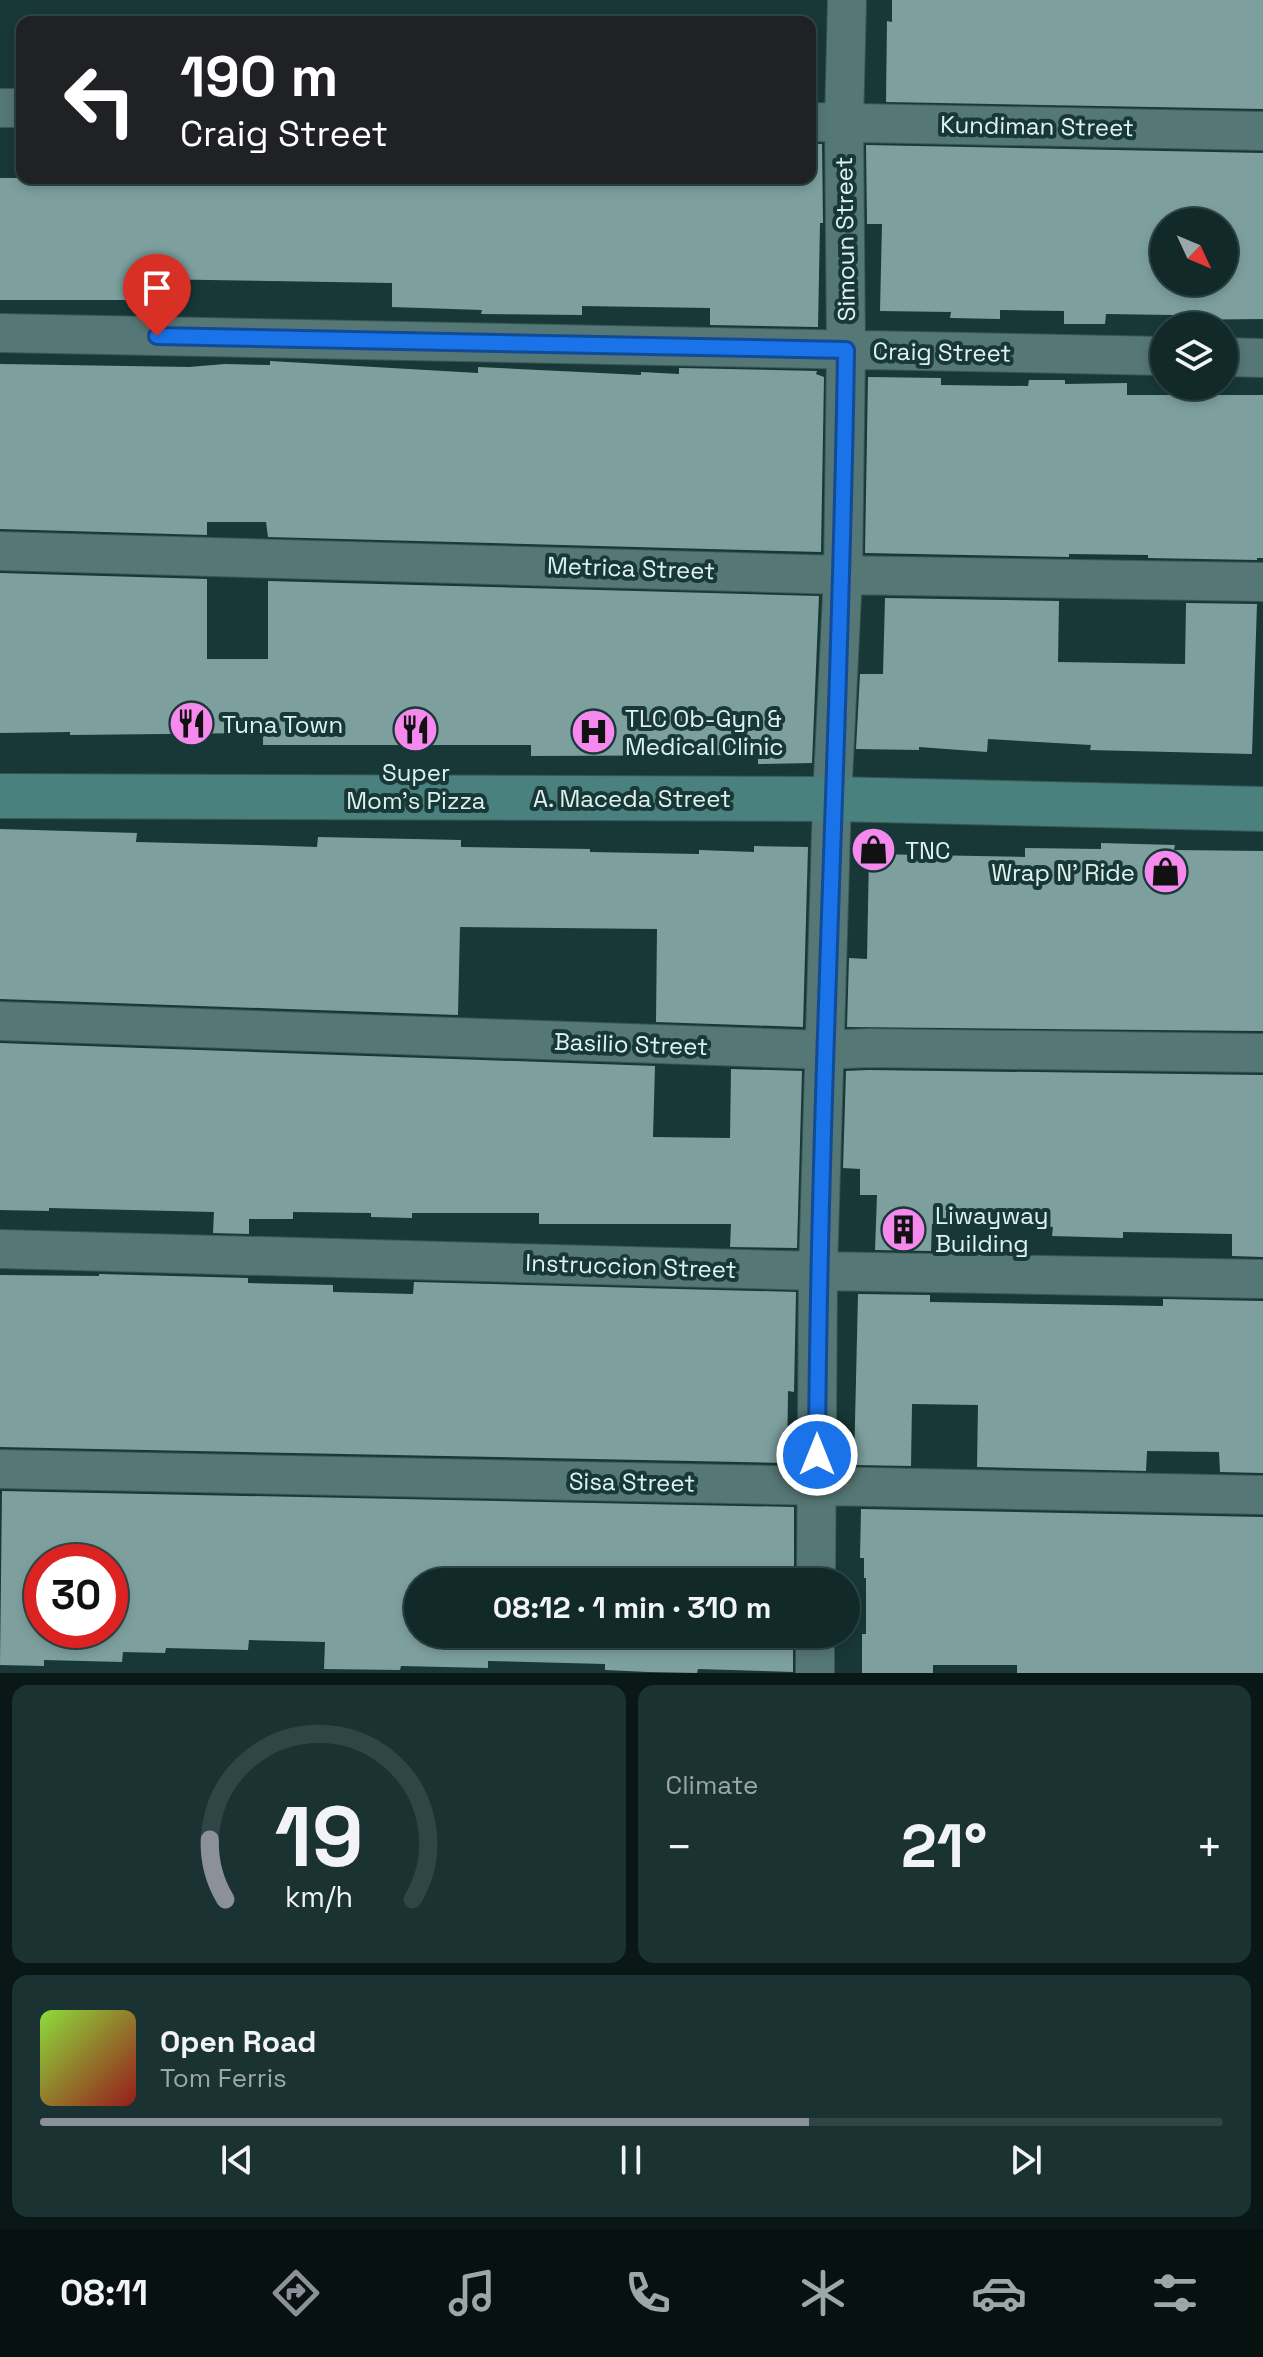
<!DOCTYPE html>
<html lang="en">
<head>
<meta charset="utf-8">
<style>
  body { margin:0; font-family:"Space Grotesk",sans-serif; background:#1a3231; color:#f1f3f6; height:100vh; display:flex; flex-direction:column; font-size:30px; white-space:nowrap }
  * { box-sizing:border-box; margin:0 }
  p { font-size:26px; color:#9ca7a8 }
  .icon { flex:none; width:44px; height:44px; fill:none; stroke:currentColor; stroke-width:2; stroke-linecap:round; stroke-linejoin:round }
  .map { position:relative; height:1673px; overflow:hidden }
  .drawer { display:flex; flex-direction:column; gap:12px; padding:12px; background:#091717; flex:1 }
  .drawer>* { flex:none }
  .banner { position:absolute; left:16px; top:16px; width:800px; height:168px; border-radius:16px; box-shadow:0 4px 12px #0003,0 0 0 2px #304646; background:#202124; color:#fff; overflow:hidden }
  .needle { width:52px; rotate:134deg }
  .tools { position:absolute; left:1150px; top:208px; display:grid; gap:16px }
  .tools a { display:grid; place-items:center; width:88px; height:88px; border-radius:50%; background:#112a29; box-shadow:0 4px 12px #0003,0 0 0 2px #304646; font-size:40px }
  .speed { position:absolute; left:24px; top:1544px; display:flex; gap:16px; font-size:40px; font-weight:700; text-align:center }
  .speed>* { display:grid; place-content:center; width:104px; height:104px; border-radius:50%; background:#112a29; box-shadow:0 4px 12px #0003,0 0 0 2px #304646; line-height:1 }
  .speed .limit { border:12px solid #d22; background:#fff; color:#111 }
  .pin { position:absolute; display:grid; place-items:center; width:68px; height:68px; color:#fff; margin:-82px -34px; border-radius:50% 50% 50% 0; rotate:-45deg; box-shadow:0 0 8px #0007 }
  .pin .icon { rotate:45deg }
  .me { position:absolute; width:88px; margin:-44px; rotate:0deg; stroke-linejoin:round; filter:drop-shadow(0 0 6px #0008) }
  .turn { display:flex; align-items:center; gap:28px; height:168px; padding:0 32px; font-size:36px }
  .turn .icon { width:104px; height:104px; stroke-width:2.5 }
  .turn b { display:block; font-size:56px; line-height:68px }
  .big { font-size:60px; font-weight:700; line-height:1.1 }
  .drawer .tile { flex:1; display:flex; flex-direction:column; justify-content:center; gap:12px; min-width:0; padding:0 28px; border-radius:16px; background:#1a3231 }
  .drawer .dial { align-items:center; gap:0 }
  .dial svg { height:208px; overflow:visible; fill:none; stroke:#304646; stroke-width:7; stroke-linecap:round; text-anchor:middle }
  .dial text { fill:#f1f3f6; stroke:none }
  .song { display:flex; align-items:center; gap:24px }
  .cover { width:96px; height:96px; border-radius:12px; background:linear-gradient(135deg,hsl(90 70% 55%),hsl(0 70% 35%)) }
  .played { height:8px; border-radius:4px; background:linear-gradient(90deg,#8c9099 65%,#304646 65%) }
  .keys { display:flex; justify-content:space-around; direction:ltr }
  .heat { display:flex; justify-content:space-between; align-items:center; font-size:44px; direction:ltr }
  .drawer .tiles { flex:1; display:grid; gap:12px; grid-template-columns:1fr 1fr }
  .tile:last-child { grid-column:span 2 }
  .trip { position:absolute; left:404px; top:1568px; width:456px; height:80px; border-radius:40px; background:#112a29; box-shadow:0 4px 12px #0003,0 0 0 2px #304646; font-weight:700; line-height:80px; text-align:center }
  .dock { display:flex; height:128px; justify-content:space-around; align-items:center; background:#071110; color:#9ca7a8 }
  .dock .icon { width:56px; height:56px }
  .dock .current { color:#8c9099 }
  .dock b { font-size:36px; color:#f1f3f6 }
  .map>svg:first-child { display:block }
  .building { fill:#7da09e; fill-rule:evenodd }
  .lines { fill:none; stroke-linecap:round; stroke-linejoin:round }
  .street-casing { stroke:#3a5655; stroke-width:40 }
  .secondary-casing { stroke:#3a5655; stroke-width:46 }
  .street { stroke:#557775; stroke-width:38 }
  .secondary { stroke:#4a817f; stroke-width:44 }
  .route-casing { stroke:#114b97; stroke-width:20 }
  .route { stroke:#1a73e8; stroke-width:14 }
  .labels { text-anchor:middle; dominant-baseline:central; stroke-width:8; stroke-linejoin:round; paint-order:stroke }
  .street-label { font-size:24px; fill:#dff2f0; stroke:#173837 }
  .poi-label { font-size:24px; fill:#dff2f0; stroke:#173837; text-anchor:start }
</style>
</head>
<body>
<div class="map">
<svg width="1263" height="1673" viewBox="0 0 1263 1673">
  <rect width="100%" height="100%" fill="#173837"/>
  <path class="building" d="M892 0H1263V109L886 102 887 21 892 22Z
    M810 144H822L823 223H820L818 327 710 325V308L582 306V315L481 314 482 310 392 307V283L148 279V300H0V178H810Z
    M866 145 1263 153V319L1173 320V315L1106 314 1105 324H1064V311L1000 310V319L950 318 951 312 880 311 882 224H867ZM1164 220 1224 221V282H1164Z
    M270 361 478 373V367L641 375V372L679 374V368L817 371 816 374 824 377 821 552 268 537 266 522H207V535L0 529V364L189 367 225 364 270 365Z
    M868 377 941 378V385L1028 386 1029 380H1065V384L1127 383V395H1263V558H1257V560L1148 558V555L1069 554V557L865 553Z
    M0 573 207 579V659H268V581L819 596 812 763 758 764V755L531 756V745H263V733L70 735V732L0 733Z
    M885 598 1059 601 1058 662 1185 664 1186 603 1257 604 1252 754 1090 750 1091 745 988 739 987 752 919 747V750L856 749 860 674H883Z
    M0 829 137 833 136 842 258 845 317 847 318 837 461 840V847L590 849V852L699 854V850L754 852V846L808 847 803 1027 656 1022 657 929 460 927 458 1015 0 999Z
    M1101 843 1175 845 1174 850 1263 851V1031L847 1027 849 958 867 959 869 854 1025 857V848L1101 849Z
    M0 1043 655 1066 653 1137 730 1138 731 1069 802 1071 797 1248 730 1247 731 1224H539V1213H412V1218L371 1217V1213L293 1212V1219H249V1234L213 1233 214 1212 49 1208V1211L0 1210Z
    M868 1070 1263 1075V1257L1232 1256V1234L1123 1232V1238L1052 1236 1053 1227 932 1224 931 1251 875 1250 877 1195H860V1169L843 1168 846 1071Z
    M99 1274 248 1278V1283L333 1285V1292L413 1294 414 1282 796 1292 794 1392 788 1391 787 1463 0 1447V1275L99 1276Z
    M858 1294 930 1295V1302L1163 1306V1299L1263 1301V1473L1220 1472 1219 1452 1147 1451 1146 1471 977 1467 978 1405 912 1404 911 1466 854 1465Z
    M2 1491 794 1507V1577H689L650 1576V1573L586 1571V1582H418V1634H793V1672L698 1669 697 1673 648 1672 605 1670V1664L488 1661V1668L401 1666 400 1670 324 1669 325 1642 249 1640 248 1650 166 1648 165 1653 123 1652 122 1662 44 1660V1666L0 1665ZM42 1562H110V1630H42Z
    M861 1509 1263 1517V1673H1017V1665H933V1673H862V1634H866V1578H864V1558H860Z"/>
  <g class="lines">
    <defs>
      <path id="street" d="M0 108H22
        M810 122 1263 131
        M0 333 1164 356
        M1224 357 1263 358
        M0 551 843 575 1263 582
        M0 1021 825 1050 868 1048 1263 1053
        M0 1249 818 1271 1263 1279
        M0 1469 1263 1495
        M816 1582 818 1271 832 799 843 575 846 350 844 122 847 0
        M815 1673V1634"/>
      <path id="secondary" d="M0 796 832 799 1263 809"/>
    </defs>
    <use href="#street" class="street-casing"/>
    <use href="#secondary" class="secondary-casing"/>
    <use href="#street" class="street"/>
    <use href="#secondary" class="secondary"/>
  </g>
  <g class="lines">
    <defs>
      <path id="route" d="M157 336 846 350C841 719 819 1087 817 1455"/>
    </defs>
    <use href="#route" class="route-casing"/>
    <use href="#route" class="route"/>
  </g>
  <defs>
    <symbol id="restaurant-disc" viewBox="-11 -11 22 22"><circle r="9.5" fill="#f589ee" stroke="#173837"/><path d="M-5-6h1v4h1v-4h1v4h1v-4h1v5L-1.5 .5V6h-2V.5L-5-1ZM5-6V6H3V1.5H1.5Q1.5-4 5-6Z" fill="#111"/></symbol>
    <symbol id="hospital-disc" viewBox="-11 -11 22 22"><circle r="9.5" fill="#f589ee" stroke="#173837"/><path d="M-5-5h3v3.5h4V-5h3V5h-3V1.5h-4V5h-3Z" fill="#111"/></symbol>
    <symbol id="shop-disc" viewBox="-11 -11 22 22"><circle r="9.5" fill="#f589ee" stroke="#173837"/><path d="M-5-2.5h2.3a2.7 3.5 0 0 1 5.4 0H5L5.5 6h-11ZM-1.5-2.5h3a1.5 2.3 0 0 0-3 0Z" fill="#111"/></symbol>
    <symbol id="building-disc" viewBox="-11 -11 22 22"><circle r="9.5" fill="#f589ee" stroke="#173837"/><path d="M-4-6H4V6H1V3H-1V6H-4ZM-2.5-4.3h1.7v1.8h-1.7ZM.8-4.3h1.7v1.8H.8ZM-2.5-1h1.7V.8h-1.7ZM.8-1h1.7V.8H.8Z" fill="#111"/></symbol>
  </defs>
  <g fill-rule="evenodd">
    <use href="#restaurant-disc" x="166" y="698" width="51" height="51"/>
    <use href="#restaurant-disc" x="390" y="704" width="51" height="51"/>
    <use href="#hospital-disc" x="568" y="706" width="51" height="51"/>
    <use href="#shop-disc" x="848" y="824" width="51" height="51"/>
    <use href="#shop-disc" x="1140" y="846" width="51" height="51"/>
    <use href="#building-disc" x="878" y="1204" width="51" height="51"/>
  </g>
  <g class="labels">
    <g class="street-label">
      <text transform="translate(1037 126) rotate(1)">Kundiman Street</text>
      <text transform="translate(845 239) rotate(-91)">Simoun Street</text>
      <text transform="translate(942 352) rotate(1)">Craig Street</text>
      <text transform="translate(631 568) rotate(2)">Metrica Street</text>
      <text x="632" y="798">A. Maceda Street</text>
      <text transform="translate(631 1044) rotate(2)">Basilio Street</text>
      <text transform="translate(631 1266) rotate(2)">Instruccion Street</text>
      <text transform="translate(632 1482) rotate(1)">Sisa Street</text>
    </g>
    <g class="poi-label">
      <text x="625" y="718">TLC Ob-Gyn &amp;<tspan x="625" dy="28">Medical Clinic</tspan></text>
      <text x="222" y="724">Tuna Town</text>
      <text x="416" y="772" text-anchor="middle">Super<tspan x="416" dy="28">Mom's Pizza</tspan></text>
      <text x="905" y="850">TNC</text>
      <text x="1135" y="872" text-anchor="end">Wrap N' Ride</text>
      <text x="935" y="1215">Liwayway<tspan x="935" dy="28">Building</tspan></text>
    </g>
  </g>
</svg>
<div class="tools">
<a><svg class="needle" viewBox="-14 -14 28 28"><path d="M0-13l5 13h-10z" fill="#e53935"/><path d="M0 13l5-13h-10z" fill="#9ca7a8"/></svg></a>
<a><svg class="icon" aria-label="layers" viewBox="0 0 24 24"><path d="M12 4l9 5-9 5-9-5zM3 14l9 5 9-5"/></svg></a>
</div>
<div class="speed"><div class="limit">30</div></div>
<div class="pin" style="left:157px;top:336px;background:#d93025"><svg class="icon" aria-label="arrive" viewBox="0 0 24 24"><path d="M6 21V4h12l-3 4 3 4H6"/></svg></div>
<svg class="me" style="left:817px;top:1455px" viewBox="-20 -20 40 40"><circle r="17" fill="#1a73e8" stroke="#fff" stroke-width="3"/><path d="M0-11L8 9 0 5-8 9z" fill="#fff"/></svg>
<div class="trip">08:12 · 1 min · 310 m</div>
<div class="banner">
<div class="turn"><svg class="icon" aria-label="left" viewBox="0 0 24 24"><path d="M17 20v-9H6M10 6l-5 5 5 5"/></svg><div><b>190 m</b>Craig Street</div></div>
</div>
</div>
<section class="drawer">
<div class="tiles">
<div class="tile dial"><svg viewBox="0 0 100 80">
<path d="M14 69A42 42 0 1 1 86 69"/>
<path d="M14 69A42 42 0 0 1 8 46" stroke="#8c9099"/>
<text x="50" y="56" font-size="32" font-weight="700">19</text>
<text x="50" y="72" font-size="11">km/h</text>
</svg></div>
<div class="tile"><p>Climate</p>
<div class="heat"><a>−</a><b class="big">21°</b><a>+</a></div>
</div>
<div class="tile">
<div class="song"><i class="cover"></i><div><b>Open Road</b><p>Tom Ferris</p></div></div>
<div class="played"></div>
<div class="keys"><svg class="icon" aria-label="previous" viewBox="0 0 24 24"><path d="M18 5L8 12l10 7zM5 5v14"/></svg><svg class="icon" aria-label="pause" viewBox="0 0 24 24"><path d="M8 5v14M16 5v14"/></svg><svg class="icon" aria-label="next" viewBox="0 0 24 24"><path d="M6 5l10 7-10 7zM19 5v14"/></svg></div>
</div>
</div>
</section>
<nav class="dock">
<b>08:11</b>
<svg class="icon current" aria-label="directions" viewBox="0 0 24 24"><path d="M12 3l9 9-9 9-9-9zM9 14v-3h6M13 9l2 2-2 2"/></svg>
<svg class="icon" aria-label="music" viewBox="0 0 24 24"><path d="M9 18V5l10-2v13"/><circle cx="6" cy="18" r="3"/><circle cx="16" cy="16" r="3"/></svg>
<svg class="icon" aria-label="phone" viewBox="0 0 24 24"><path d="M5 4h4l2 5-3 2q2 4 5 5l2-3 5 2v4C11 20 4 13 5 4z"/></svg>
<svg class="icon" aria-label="climate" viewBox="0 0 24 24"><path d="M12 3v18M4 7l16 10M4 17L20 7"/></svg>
<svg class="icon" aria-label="car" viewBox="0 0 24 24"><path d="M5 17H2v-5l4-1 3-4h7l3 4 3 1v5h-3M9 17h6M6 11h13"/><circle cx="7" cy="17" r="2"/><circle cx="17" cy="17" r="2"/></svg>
<svg class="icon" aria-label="filters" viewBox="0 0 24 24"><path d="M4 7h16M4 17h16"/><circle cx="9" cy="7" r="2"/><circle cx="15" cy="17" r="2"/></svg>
</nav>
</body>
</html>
